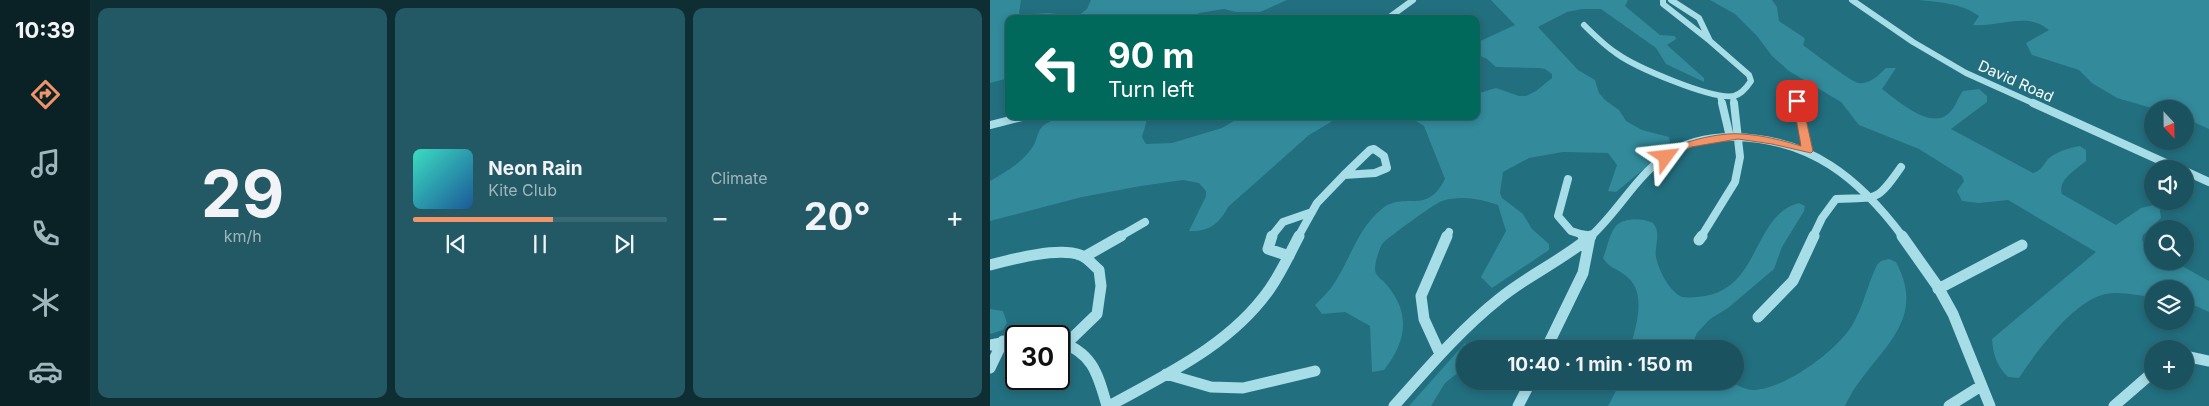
<!DOCTYPE html>
<html lang="en">
<head>
<meta charset="utf-8">
<style>
  body { margin:0; font-family:Inter,sans-serif; background:#235965; color:#f1f3f6; height:100vh; display:flex; flex-direction:column; font-size:19px; white-space:nowrap }
  * { box-sizing:border-box; margin:0 }
  p { font-size:16px; color:#9fb6bd }
  .icon { flex:none; width:28px; height:28px; fill:none; stroke:currentColor; stroke-width:2; stroke-linecap:round; stroke-linejoin:round }
  .map { position:relative; flex:1; overflow:hidden }
  .drawer { display:flex; flex-direction:column; gap:8px; padding:8px; background:#0e2e34; width:900px }
  .drawer>* { flex:none }
  .guide { position:absolute; left:15px; top:15px; width:475px; height:105px; border-radius:10px; box-shadow:0 2px 8px #0003,0 0 0 1px #386974; background:#00695c; color:#fff; overflow:hidden }
  .needle { width:32px; rotate:158deg }
  .controls { position:absolute; left:1154px; top:100px; display:grid; gap:10px }
  .controls a { display:grid; place-items:center; width:50px; height:50px; border-radius:50%; background:#1a535f; box-shadow:0 2px 8px #0003,0 0 0 1px #386974; font-size:25px }
  .speed { position:absolute; left:15px; top:325px; display:flex; gap:10px; font-size:25px; font-weight:700; text-align:center }
  .speed>* { display:grid; place-content:center; width:65px; height:65px; border-radius:50%; background:#1a535f; box-shadow:0 2px 8px #0003,0 0 0 1px #386974; line-height:1 }
  .speed .limit { border:2px solid #111; border-radius:8px; background:#fff; color:#111 }
  .pin { position:absolute; display:grid; place-items:center; width:42px; height:42px; color:#fff; margin:-21px; border-radius:10px; box-shadow:0 2px 8px #0006 }
  .me { position:absolute; width:55px; margin:-28px; rotate:60deg; stroke-linejoin:round; filter:drop-shadow(0 0 4px #0008) }
  .turn { display:flex; align-items:center; gap:18px; height:105px; padding:0 20px; font-size:22px }
  .turn .icon { width:65px; height:65px; stroke-width:2.5 }
  .turn b { display:block; font-size:35px; line-height:42px }
  .big { font-size:38px; font-weight:700; line-height:1.1 }
  .drawer .card { flex:1; display:flex; flex-direction:column; justify-content:center; gap:8px; min-width:0; padding:0 18px; border-radius:10px; background:#235965 }
  .drawer .dial { align-items:center; gap:0 }
  .dial b { font-size:65px; line-height:1 }
  .song { display:flex; align-items:center; gap:15px }
  .cover { width:60px; height:60px; border-radius:8px; background:linear-gradient(135deg,hsl(170 70% 55%),hsl(210 70% 35%)) }
  .played { height:5px; border-radius:2px; background:linear-gradient(90deg,#f39468 55%,#386974 55%) }
  .keys { display:flex; justify-content:space-around; direction:ltr }
  .heat { display:flex; justify-content:space-between; align-items:center; font-size:28px; direction:ltr }
  .drawer .tiles { flex:1; display:grid; gap:8px; grid-template-columns:repeat(3,1fr) }
  .trip { position:absolute; left:466px; top:340px; width:288px; height:50px; border-radius:25px; background:#1a535f; box-shadow:0 2px 8px #0003,0 0 0 1px #386974; font-weight:700; line-height:50px; text-align:center }
  main { display:flex; flex:1; min-height:0 }
  .menu { display:flex; flex-direction:column; width:90px; justify-content:space-around; align-items:center; background:#0a2126; color:#9fb6bd }
  .menu .icon { width:35px; height:35px }
  .menu .selected { color:#f39468 }
  .menu b { font-size:22px; color:#f1f3f6 }
  .map>svg:first-child { display:block }
  .green { fill:#328a9b }
  .lines { fill:none; stroke-linecap:round; stroke-linejoin:round }
  .minor-far2 { stroke:#a7dde7; stroke-width:6 }
  .minor-far1 { stroke:#a7dde7; stroke-width:8 }
  .minor { stroke:#a7dde7; stroke-width:11 }
  .route { fill:#f39468; stroke:#9e6044 }
  .labels { text-anchor:middle; dominant-baseline:central; stroke-width:5; stroke-linejoin:round; paint-order:stroke }
  .street-label { font-size:15px; fill:#fff; stroke:#226f7f }
</style>
</head>
<body>
<main>
<nav class="menu">
<b>10:39</b>
<svg class="icon selected" aria-label="directions" viewBox="0 0 24 24"><path d="M12 3l9 9-9 9-9-9zM9 14v-3h6M13 9l2 2-2 2"/></svg>
<svg class="icon" aria-label="music" viewBox="0 0 24 24"><path d="M9 18V5l10-2v13"/><circle cx="6" cy="18" r="3"/><circle cx="16" cy="16" r="3"/></svg>
<svg class="icon" aria-label="phone" viewBox="0 0 24 24"><path d="M5 4h4l2 5-3 2q2 4 5 5l2-3 5 2v4C11 20 4 13 5 4z"/></svg>
<svg class="icon" aria-label="climate" viewBox="0 0 24 24"><path d="M12 3v18M4 7l16 10M4 17L20 7"/></svg>
<svg class="icon" aria-label="car" viewBox="0 0 24 24"><path d="M5 17H2v-5l4-1 3-4h7l3 4 3 1v5h-3M9 17h6M6 11h13"/><circle cx="7" cy="17" r="2"/><circle cx="17" cy="17" r="2"/></svg>
</nav>
<section class="drawer">
<div class="tiles">
<div class="card dial"><b>29</b><p>km/h</p></div>
<div class="card">
<div class="song"><i class="cover"></i><div><b>Neon Rain</b><p>Kite Club</p></div></div>
<div class="played"></div>
<div class="keys"><svg class="icon" aria-label="previous" viewBox="0 0 24 24"><path d="M18 5L8 12l10 7zM5 5v14"/></svg><svg class="icon" aria-label="pause" viewBox="0 0 24 24"><path d="M8 5v14M16 5v14"/></svg><svg class="icon" aria-label="next" viewBox="0 0 24 24"><path d="M6 5l10 7-10 7zM19 5v14"/></svg></div>
</div>
<div class="card"><p>Climate</p>
<div class="heat"><a>−</a><b class="big">20°</b><a>+</a></div>
</div>
</div>
</section>
<div class="map">
<svg width="1219" height="406" viewBox="0 0 1219 406">
  <rect width="100%" height="100%" fill="#226f7f"/>
  <path class="green" d="M0 0H31L29 13 31 15 58 13 66 14 63 19H19V78L0 83Z
    M101 0H297L270 12H246L234 9 209 13 197 19H84L97 9Z
    M501 0H638L635 6 670 35 685 36 686 39 677 45 714 78V82L676 64 666 48 611 9H592L577 12 548 27 588 70 605 80 609 93 615 100 629 110 636 121 652 130 679 137 680 142 654 169 626 192 618 191 627 165 618 153 573 152 539 158 513 172 510 193 512 198 533 214 542 229 559 244V250L502 288 491 277 516 231 508 205C490 199 472 195 452 201 445 203 399 237 393 243 389 248 385 263 385 269 385 276 392 279 396 284 421 313 417 341 394 370L382 372 380 326 355 312 332 314 325 305C330 300 336 294 341 288 360 262 366 229 393 208 416 191 436 216 455 179L434 126 418 116H486V94L506 88 529 96H536L546 91 562 78V74L555 69 549 68 506 67 497 59 486 54V43L525 25Z
    M720 0H782L787 7 789 21 813 37 815 39 813 45C821 51 862 82 868 83 879 85 889 75 896 68H906L892 89C907 100 940 130 958 114 967 106 967 98 973 91L989 89 997 96V102L961 129 1043 173C1051 171 1053 165 1058 159 1067 151 1079 148 1090 146L1096 150V161C1087 169 1067 180 1072 194L1126 225 1151 208 1169 204 1171 218 1153 235 1152 240 1155 245 1162 250V261H1183L1219 281V312L1195 301V289H1162V297C1149 296 1130 291 1116 294 1084 300 1046 352 1029 378L1018 377C1007 366 1003 355 1002 339L1106 252 1018 200 989 203 972 201 967 191 974 181 972 176 929 149 869 125 851 102 799 71 782 56 767 36 745 14Z
    M927 0H1219V129L1195 118V109H1165L1127 98 1102 83 1089 70 1042 55 1036 43 1059 30C1036 11 1008 28 983 25L989 16C971 3 949 2 927 0Z
    M158 116 152 137 156 144 182 143 232 128 252 116H351L319 135 238 207C229 224 219 232 199 231L216 196V191L209 183 193 180 151 186 92 197 0 221V181C15 172 32 163 42 148 47 141 47 132 52 127 72 108 131 116 158 116Z
    M809 203 815 206 814 211 792 247 784 269 738 308 720 319 707 333 704 340 707 349H640C646 325 658 292 635 275 627 269 618 267 613 258 617 249 619 235 625 227 633 217 653 218 663 223 672 234 664 246 666 257 669 271 679 291 692 297 699 298 707 297 715 296 770 287 763 215 809 203Z
    M899 259 906 262C941 327 878 354 855 406H618L631 381H739C747 385 755 390 764 390 795 389 850 349 864 322 874 304 878 283 887 265L891 261Z
    M0 309 13 311 17 323 13 330 0 334Z
    M475 343 483 349H475V367L455 383 441 406H419Z"/>
  <g class="lines">
    <path class="minor-far2" d="M673 0V4L720 41 709 18 681 0
      M862 0 923 42 976 73 1045 104
      M397 19 423 0
      M594 25C604 35 614 45 626 53 645 67 722 100 744 96 752 94 757 87 761 81L759 75 720 41
      M730 96 732 104
      M743 97 744 104
      M807 101 808 104"/>
    <path class="minor-far1" d="M732 103 740 137
      M807 103 818 151
      M1043 103 1189 169
      M0 125 36 116
      M384 149 394 156 397 168 385 173 354 175 380 150Z
      M1195 171 1219 182
      M578 179 568 216 581 231 600 237
      M129 237 155 222
      M281 237 293 222 322 212
      M308 237 327 203 354 175
      M457 237 459 232
      M600 237C627 213 645 178 675 156 695 142 719 137 743 137 820 138 869 178 913 237
      M711 237 745 182 750 157 744 103
      M823 237 832 218 846 199C888 197 886 203 911 167"/>
    <path class="minor" d="M282 236 278 249 299 256
      M912 236 948 287 963 314 1000 406
      M709 240 712 236
      M94 257 131 236
      M0 265C23 259 68 247 90 255 97 257 104 266 109 270L111 286 107 314 76 344
      M948 289 1032 245
      M768 317 803 281 824 236
      M69 342C103 352 108 375 117 406
      M0 345 26 340
      M556 349 593 273 600 237 593 236
      M450 354 434 319 431 296 457 236
      M1195 356 1219 361
      M0 368 13 341
      M176 374 221 387 253 388 325 371
      M119 406C177 374 240 345 279 290 291 273 300 253 309 236
      M404 406C437 369 470 330 509 299 538 275 573 260 601 236
      M528 406 541 381
      M959 406 991 386
      M1124 406 1162 373"/>
  </g>
  <path class="route" d="M807 98 812 101 823 151 821 153 782 144 748 139 701 147 676 160 671 157C683 142 731 132 751 134 772 135 791 140 811 146L803 101Z"/>
  <g class="labels">
    <g class="street-label">
      <text transform="translate(1026 81) rotate(24)">David Road</text>
    </g>
  </g>
</svg>
<div class="controls">
<a><svg class="needle" viewBox="-14 -14 28 28"><path d="M0-13l5 13h-10z" fill="#e53935"/><path d="M0 13l5-13h-10z" fill="#9fb6bd"/></svg></a>
<a><svg class="icon" aria-label="sound" viewBox="0 0 24 24"><path d="M4 9h4l5-4v14l-5-4H4zM17 9q2 3 0 6"/></svg></a>
<a><svg class="icon" aria-label="search" viewBox="0 0 24 24"><circle cx="10" cy="10" r="6"/><path d="M15 15l6 6"/></svg></a>
<a><svg class="icon" aria-label="layers" viewBox="0 0 24 24"><path d="M12 4l9 5-9 5-9-5zM3 14l9 5 9-5"/></svg></a>
<a>+</a>
</div>
<div class="speed"><div class="limit">30</div></div>
<div class="pin" style="left:807px;top:101px;background:#d93025"><svg class="icon" aria-label="arrive" viewBox="0 0 24 24"><path d="M6 21V4h12l-3 4 3 4H6"/></svg></div>
<svg class="me" style="left:676px;top:157px" viewBox="-20 -20 40 40"><path d="M0-17L14 15 0 8-14 15z" fill="#f39468" stroke="#fff" stroke-width="4"/></svg>
<div class="trip">10:40 · 1 min · 150 m</div>
<div class="guide">
<div class="turn"><svg class="icon" aria-label="left" viewBox="0 0 24 24"><path d="M17 20v-9H6M10 6l-5 5 5 5"/></svg><div><b>90 m</b>Turn left</div></div>
</div>
</div>
</main>
</body>
</html>
